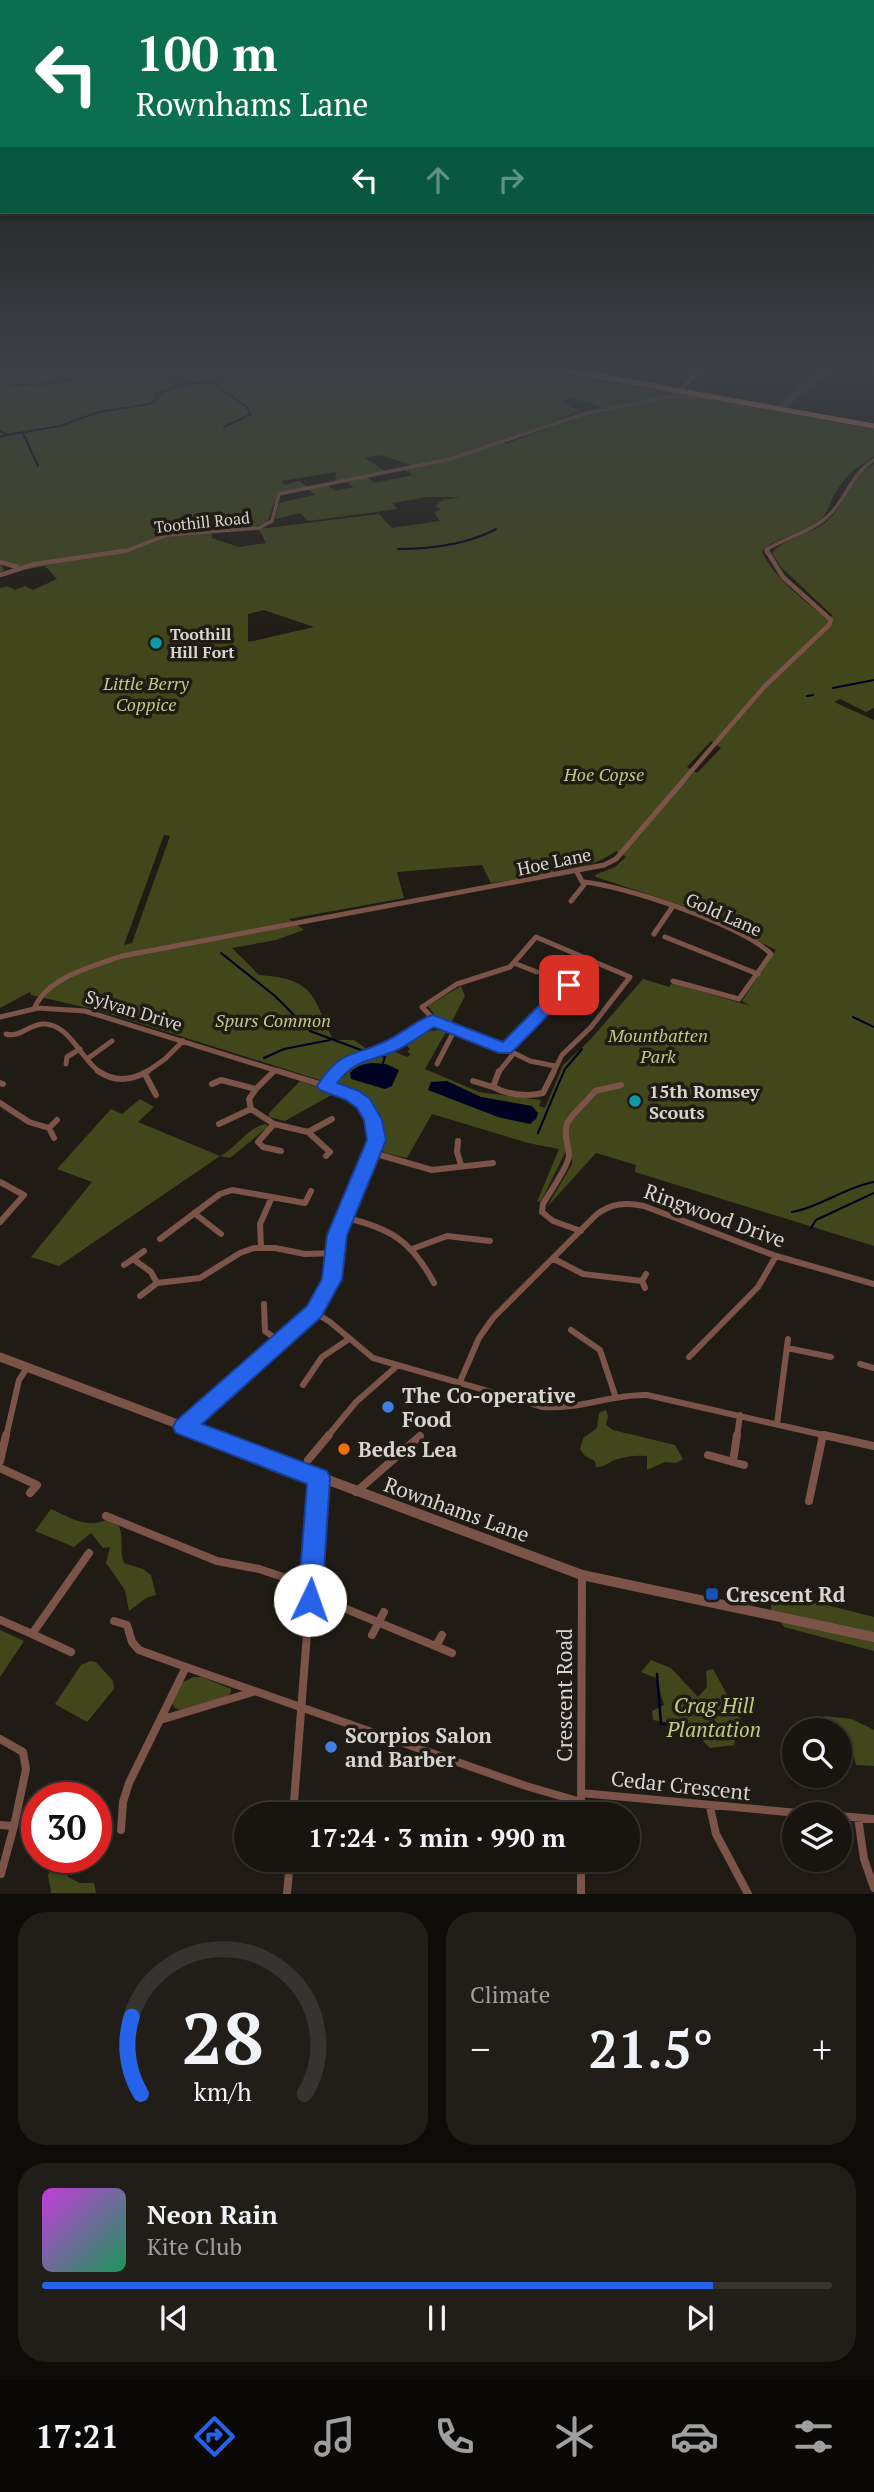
<!DOCTYPE html>
<html lang="en">
<head>
<meta charset="utf-8">
<style>
  body { margin:0; font-family:"PT Serif",serif; background:#211e19; color:#f1f3f6; height:100vh; display:flex; flex-direction:column; font-size:26px; white-space:nowrap }
  * { box-sizing:border-box; margin:0 }
  p { font-size:23px; color:#9f9f9f }
  .icon { flex:none; width:38px; height:38px; fill:none; stroke:currentColor; stroke-width:2; stroke-linecap:round; stroke-linejoin:round }
  .map { position:relative; height:1894px; overflow:hidden }
  .sheet { display:flex; flex-direction:column; gap:18px; padding:18px; background:#0d0c09; flex:1 }
  .sheet>* { flex:none }
  .guide { position:absolute; left:0px; top:0px; width:875px; height:214px; box-shadow:0 2px 5px #0004,0 0 0 2px #363430; background:#0b6e4f; color:#fff; overflow:hidden }
  .fabs { position:absolute; left:782px; top:1718px; display:grid; gap:14px }
  .fabs a { display:grid; place-items:center; width:70px; height:70px; border-radius:50%; background:#181510; box-shadow:0 2px 5px #0004,0 0 0 2px #363430; font-size:35px }
  .speed { position:absolute; left:21px; top:1782px; display:flex; gap:14px; font-size:35px; font-weight:700; text-align:center }
  .speed>* { display:grid; place-content:center; width:91px; height:91px; border-radius:50%; background:#181510; box-shadow:0 2px 5px #0004,0 0 0 2px #363430; line-height:1 }
  .speed .limit { border:10px solid #d22; background:#fff; color:#111 }
  .pin { position:absolute; display:grid; place-items:center; width:60px; height:60px; color:#fff; margin:-30px; border-radius:14px; box-shadow:0 4px 10px #0006 }
  .me { position:absolute; width:77px; margin:-38px; rotate:3deg; stroke-linejoin:round; filter:drop-shadow(0 0 5px #0008) }
  .turn { display:flex; align-items:center; gap:24px; height:147px; padding:0 21px; font-size:32px }
  .turn .icon { width:91px; height:91px; stroke-width:2.5 }
  .turn b { display:block; font-size:49px; line-height:60px }
  .lanes { display:flex; align-items:center; height:66px; padding:0 21px; background:#0003; justify-content:center; gap:35px; direction:ltr }
  .lanes .off { opacity:.35 }
  .big { font-size:52px; font-weight:600; line-height:1.1 }
  .sheet .widget { flex:1; display:flex; flex-direction:column; justify-content:center; gap:10px; min-width:0; padding:0 24px; border-radius:28px; background:#211e19 }
  .sheet .dial { align-items:center; gap:0 }
  .dial svg { height:182px; overflow:visible; fill:none; stroke:#363430; stroke-width:7; stroke-linecap:round; text-anchor:middle }
  .dial text { fill:#f1f3f6; stroke:none }
  .song { display:flex; align-items:center; gap:21px }
  .cover { width:84px; height:84px; border-radius:10px; background:linear-gradient(135deg,hsl(290 70% 55%),hsl(150 70% 35%)) }
  .played { height:7px; border-radius:4px; background:linear-gradient(90deg,#2563eb 85%,#363430 85%) }
  .keys { display:flex; justify-content:space-around; direction:ltr }
  .heat { display:flex; justify-content:space-between; align-items:center; font-size:38px; direction:ltr }
  .sheet .tiles { flex:1; display:grid; gap:18px; grid-template-columns:1fr 1fr }
  .widget:last-child { grid-column:span 2 }
  .trip { position:absolute; left:234px; top:1802px; width:406px; height:70px; border-radius:35px; background:#181510; box-shadow:0 2px 5px #0004,0 0 0 2px #363430; font-weight:600; line-height:70px; text-align:center }
  .dock { display:flex; height:112px; justify-content:space-around; align-items:center; background:#0a0806; color:#9f9f9f }
  .dock .icon { width:49px; height:49px }
  .dock .selected { color:#2563eb }
  .dock b { font-size:32px; color:#f1f3f6 }
  .map>svg:first-child { display:block }
  .green { fill:#41461b; fill-rule:evenodd }
  .water { fill:#000221 }
  .lines { fill:none; stroke-linecap:round; stroke-linejoin:round }
  .stream-far1 { stroke:#000221; stroke-width:2 }
  .stream { stroke:#000221; stroke-width:2.5 }
  .minor-far4 { stroke:#7c5348; stroke-width:3.5 }
  .minor-far3 { stroke:#7c5348; stroke-width:4.5 }
  .minor-far2 { stroke:#7c5348; stroke-width:5 }
  .minor-far1 { stroke:#7c5348; stroke-width:6 }
  .minor { stroke:#7c5348; stroke-width:8 }
  .tertiary-far1 { stroke:#7c5348; stroke-width:9 }
  .tertiary { stroke:#7c5348; stroke-width:10 }
  .primary { stroke:#dd8771; stroke-width:5 }
  .route { fill:#2563eb; stroke:#184099; stroke-width:2 }
  .culture-dot { fill:#0f9aa8; stroke:#201c15; stroke-width:2.5 }
  .shop-dot { fill:#3f7fe0; stroke:#201c15; stroke-width:2.5 }
  .food-dot { fill:#e8710a; stroke:#201c15; stroke-width:2.5 }
  .transit-dot { fill:#1a4fb4; stroke:#201c15; stroke-width:2.5 }
  .labels { text-anchor:middle; dominant-baseline:central; stroke-width:7; stroke-linejoin:round; paint-order:stroke }
  .far-street-label { font-size:16px; fill:#d8d5d0; stroke:#201c15 }
  .far-poi-label { font-size:16px; font-weight:bold; fill:#d8d5d0; stroke:#201c15; text-anchor:start }
  .park-label { font-size:18px; font-style:italic; fill:#c0cb7e; stroke:#201c15 }
  .street-label { font-size:18px; fill:#d8d5d0; stroke:#201c15 }
  .poi-label { font-size:18px; font-weight:bold; fill:#d8d5d0; stroke:#201c15; text-anchor:start }
  .near-street-label { font-size:21px; fill:#d8d5d0; stroke:#201c15 }
  .near-poi-label { font-size:21px; font-weight:bold; fill:#d8d5d0; stroke:#201c15; text-anchor:start }
  .near-park-label { font-size:21px; font-style:italic; fill:#c0cb7e; stroke:#201c15 }
</style>
</head>
<body>
<div class="map">
<svg width="874" height="1894" viewBox="0 0 874 1894">
  <rect width="100%" height="100%" fill="#201c15"/>
  <path class="green" d="M0 369H548L874 429V457C858 465 844 477 834 495 829 504 829 511 821 519 804 534 777 536 762 551 769 573 807 603 825 617L833 616 781 567 772 553C786 536 813 535 829 519 849 501 845 480 874 464V708L866 712 840 699 834 702 874 720V1246L635 1172 636 1165 596 1153 547 1207 572 1164V1152L566 1151 541 1201 537 1202 559 1149 528 1143 432 1114 407 1158 385 1153 380 1148C384 1115 367 1093 335 1084L365 1058 393 1051 407 1057 411 1054 407 1052 410 1049 406 1045C419 1037 430 1026 446 1032L443 1037 425 1069 479 1092 541 1100 539 1106 545 1108 563 1065 590 1040 643 979 669 987 672 983 751 1006 742 1001 776 950 715 919 716 917 596 877 595 875 615 867 626 857 616 851C586 874 528 876 491 883L482 865 397 872 404 898 289 919 304 930 276 940 232 948 259 975C314 979 312 994 333 1040H354L365 1048 342 1060 323 1081 97 1010 31 995 30 992 0 1008V588L7 586 15 590 25 586 33 590 57 579 45 566 23 570 20 566 1 564 4 570 0 573ZM571 397 598 406 607 412 583 415 506 444 502 441 580 411 561 402ZM380 455 412 465 405 470 413 475 374 483 367 477 346 481 353 487 335 491 327 485 308 489 315 495 279 503 275 519 300 513 308 521 398 509 392 503 428 497H461L443 500 435 506 440 509 434 513 440 521 392 528 379 514 259 529 266 543 239 547 212 538 211 531 250 528 267 523 277 495 308 487 299 481 285 485 281 481 336 472 335 482 386 472 365 458ZM264 610 314 627 248 642V614ZM711 741 721 748 697 773 687 767ZM164 835 170 836 132 943 124 945Z
    M828 369H839L809 387 786 408 775 407 794 392 796 387Z
    M461 986 465 996 451 1023 438 1019 428 1006Z
    M300 1081 335 1093 285 1121 269 1117V1113Z
    M140 1099 154 1107 138 1122 220 1156C237 1148 247 1127 266 1124L268 1127 230 1158 220 1156 59 1266 31 1257 92 1182 57 1169 111 1109 122 1114Z
    M606 1410 608 1416 606 1425 613 1430 675 1445 683 1459 676 1463 665 1462 647 1470V1456C637 1455 627 1456 618 1459 609 1461 605 1468 596 1467L595 1461 585 1456 580 1449 583 1438 597 1428 599 1413Z
    M51 1509C68 1517 87 1529 106 1520L119 1526C124 1539 119 1551 124 1563L143 1569 151 1575 156 1595 146 1598 129 1611 125 1590 106 1563 110 1547 103 1548 91 1533 74 1547 35 1531Z
    M772 1591 874 1617V1651L784 1627 771 1609Z
    M0 1630 24 1641 0 1677Z
    M651 1660 671 1668 698 1697 707 1687 706 1671 713 1669 741 1720 734 1745 710 1748 688 1726 653 1720 652 1711 664 1705 656 1678 641 1672Z
    M90 1661 96 1662 113 1681 114 1689 87 1722 55 1704 81 1665Z
    M193 1677H202L231 1689V1692L228 1696 180 1710 175 1708 172 1703 180 1684Z
    M824 1716 852 1719 874 1730V1766L856 1765 848 1736 840 1735V1731H825Z
    M52 1866H64L68 1877 80 1883H94L96 1893H51L48 1875Z"/>
  <path class="water" d="M372 1063 386 1064 399 1070 392 1086 385 1089 351 1079 350 1073C356 1066 363 1064 372 1063Z
    M447 1081 481 1097 532 1106 538 1113 536 1119 530 1124 498 1117 428 1090 431 1082Z"/>
  <g class="lines">
    <path class="stream-far1" d="M11 385 44 384 110 372 158 376 189 383
      M219 388 215 385 217 381 247 369
      M221 389 247 407 251 414 224 427
      M0 431 7 435 0 437
      M23 433 38 466
      M7 435 60 426 99 412 150 404 159 398 155 395 181 385 217 381
      M398 549C430 549 468 544 496 529
      M833 688 874 680
      M807 696 813 695
      M221 953 275 996 310 1031 361 1050
      M853 1017 874 1027
      M382 1056 385 1057 383 1063
      M264 1058 284 1049 330 1040
      M555 1092 565 1069 582 1049
      M538 1133 555 1092
      M792 1212C821 1207 845 1187 874 1182
      M811 1228 816 1220 874 1193"/>
    <path class="stream" d="M657 1674 661 1724 684 1725 693 1740"/>
    <path class="minor-far4" d="M672 397 707 396
      M111 553 126 551 167 535 259 528 272 521 279 494 450 459 583 414 669 397 676 394 701 369
      M767 553 766 550C786 537 812 532 829 515 848 497 849 476 874 460"/>
    <path class="minor-far3" d="M0 562 17 567
      M0 575 35 564 124 551
      M681 783 764 687 829 625 831 620 783 577 767 551"/>
    <path class="minor-far2" d="M584 882C625 886 742 925 771 954L739 999 673 981
      M571 901 584 885 577 872
      M654 934 673 906
      M665 937 758 974
      M514 963 537 972
      M546 976 569 984
      M35 1007C48 977 94 966 122 956L604 865 616 859 683 781
      M0 1017 38 1008 85 1011 284 1073
      M6 1034C19 1038 29 1025 42 1024 69 1022 81 1060 101 1073
      M505 1049 594 961
      M514 1053 530 1061 555 1066
      M514 1053 437 1023 422 1007 457 984 510 967 536 937 630 977 591 1027 562 1055 553 1073
      M87 1059 112 1041
      M66 1064 67 1057 80 1049
      M437 1064 455 1029
      M145 1073 165 1059 183 1041
      M272 1073 275 1070
      M336 1073 354 1059 396 1044 433 1021
      M498 1073 514 1053"/>
    <path class="minor-far1" d="M98 1071C114 1082 131 1081 148 1071
      M499 1071 493 1087C509 1095 526 1097 543 1093L554 1071
      M145 1074 156 1095
      M473 1081 493 1087
      M0 1083 3 1084
      M212 1084 221 1080 256 1089 274 1071
      M326 1086 338 1071
      M0 1103 29 1122 49 1128 57 1120
      M251 1109 274 1124 308 1132 330 1152 326 1156
      M219 1124 251 1109 249 1099 256 1089
      M274 1124 258 1142 263 1147 281 1151
      M49 1128 54 1138
      M308 1132 332 1119
      M458 1141 457 1152 461 1165
      M373 1153 432 1170 493 1163
      M0 1182 24 1195 0 1222
      M194 1213 221 1234
      M343 1217C390 1228 411 1240 434 1283
      M581 1231 553 1221 542 1212 543 1204C549 1193 568 1167 569 1156 569 1145 563 1135 567 1124 570 1115 588 1101 595 1091L621 1085
      M160 1239 220 1194 232 1190 305 1203 311 1191
      M261 1247 260 1224 272 1197
      M412 1249 447 1236 490 1241
      M144 1251 133 1259 151 1272 157 1283 200 1278 240 1253 254 1248H275L305 1254 336 1253
      M554 1259 583 1274 642 1281
      M124 1265 133 1259
      M645 1288 642 1281 646 1274
      M140 1296 157 1283
      M264 1304 265 1331 280 1342
      M314 1312 330 1322 373 1358 543 1407C579 1410 611 1394 647 1395L832 1437
      M571 1330 600 1350 615 1395
      M787 1348 831 1357
      M689 1357 758 1287 776 1256
      M860 1364 874 1368
      M459 1384 479 1338 493 1318 596 1215C611 1203 626 1202 644 1206L776 1256 874 1284
      M303 1385 322 1357 349 1339
      M777 1424 788 1339
      M184 1427 314 1312 332 1279 337 1235 373 1153 374 1123 357 1101 339 1090 278 1071
      M6 1437 19 1380 27 1368
      M327 1437 356 1402 397 1366
      M737 1437 740 1415"/>
    <path class="minor" d="M824 1435 874 1446
      M708 1455 744 1465
      M308 1460 329 1435
      M0 1461 6 1435
      M733 1462 737 1435
      M0 1468 37 1485 30 1493
      M356 1492 420 1436
      M809 1501 823 1435
      M106 1516 217 1561 259 1569 301 1583H311
      M310 1599 327 1601 452 1653
      M0 1620 32 1634 89 1553
      M114 1621 127 1625 132 1642 139 1650 186 1667
      M32 1634 71 1652
      M372 1635 384 1612
      M436 1646 442 1635
      M160 1720 253 1692
      M0 1739 23 1752 26 1769 14 1826 0 1825
      M581 1793 820 1815
      M710 1807 716 1834 748 1894
      M293 1815 319 1478
      M581 1815 582 1575
      M840 1816 874 1819
      M858 1818 864 1859 874 1888
      M121 1830 123 1802 129 1783 186 1667 526 1786 581 1802
      M581 1860V1894
      M1 1874 14 1826
      M287 1894 290 1860"/>
    <path class="tertiary-far1" d="M0 1357 212 1437"/>
    <path class="tertiary" d="M208 1435 582 1575 874 1637"/>
    <path class="primary" d="M559 369 874 426"/>
  </g>
  <linearGradient id="sky" x2="0" y2="1"><stop stop-color="#120f0c"/><stop offset="0.58" stop-color="#3c4046"/><stop offset="1" stop-color="#3c4046" stop-opacity="0"/></linearGradient>
  <rect width="874" height="634" fill="url(#sky)"/>
  <path class="route" d="M569 979 575 981 577 985 575 988 511 1053H499L434 1027C421 1035 409 1045 395 1051 369 1062 355 1059 337 1083L359 1091 370 1099 382 1120 386 1140 347 1235 342 1279 321 1317 202 1424 327 1471 330 1478 322 1600 319 1607 310 1610 302 1607 298 1600 307 1484 176 1433 173 1427 176 1421 307 1306 322 1279 327 1235 367 1140 364 1120 357 1108 346 1100 320 1090 317 1086C341 1049 350 1058 384 1042 401 1035 415 1020 433 1015L503 1042 563 981Z"/>
  <g class="culture-dot">
    <circle cx="156" cy="643" r="7"/>
    <circle cx="635" cy="1101" r="7"/>
  </g>
  <g class="shop-dot">
    <circle cx="388" cy="1407" r="7"/>
    <circle cx="331" cy="1747" r="7"/>
  </g>
  <circle class="food-dot" cx="344" cy="1449" r="7"/>
  <rect class="transit-dot" x="705" y="1587" width="14" height="14" rx="3.5"/>
  <g class="labels">
    <g class="far-street-label">
      <text transform="translate(202 522) rotate(-6)">Toothill Road</text>
    </g>
    <g class="far-poi-label">
      <text x="170" y="634">Toothill<tspan x="170" dy="18">Hill Fort</tspan></text>
    </g>
    <g class="park-label">
      <text x="146" y="683">Little Berry<tspan x="146" dy="21">Coppice</tspan></text>
      <text x="604" y="774">Hoe Copse</text>
      <text x="273" y="1020">Spurs Common</text>
      <text x="658" y="1035">Mountbatten<tspan x="658" dy="21">Park</tspan></text>
    </g>
    <g class="street-label">
      <text transform="translate(554 861) rotate(-12)">Hoe Lane</text>
      <text transform="translate(724 914) rotate(24)">Gold Lane</text>
      <text transform="translate(134 1010) rotate(17)">Sylvan Drive</text>
    </g>
    <g class="poi-label">
      <text x="649" y="1091">15th Romsey<tspan x="649" dy="21">Scouts</tspan></text>
    </g>
    <g class="near-street-label">
      <text transform="translate(715 1215) rotate(20)">Ringwood Drive</text>
      <text transform="translate(457 1509) rotate(20)">Rownhams Lane</text>
      <text transform="translate(564 1695) rotate(-90)">Crescent Road</text>
      <text transform="translate(681 1785) rotate(6)">Cedar Crescent</text>
    </g>
    <g class="near-poi-label">
      <text x="402" y="1395">The Co-operative<tspan x="402" dy="24">Food</tspan></text>
      <text x="358" y="1449">Bedes Lea</text>
      <text x="726" y="1594">Crescent Rd</text>
      <text x="345" y="1735">Scorpios Salon<tspan x="345" dy="24">and Barber</tspan></text>
    </g>
    <g class="near-park-label">
      <text x="714" y="1705">Crag Hill<tspan x="714" dy="24">Plantation</tspan></text>
    </g>
  </g>
</svg>
<div class="fabs">
<a><svg class="icon" aria-label="search" viewBox="0 0 24 24"><circle cx="10" cy="10" r="6"/><path d="M15 15l6 6"/></svg></a>
<a><svg class="icon" aria-label="layers" viewBox="0 0 24 24"><path d="M12 4l9 5-9 5-9-5zM3 14l9 5 9-5"/></svg></a>
</div>
<div class="speed"><div class="limit">30</div></div>
<div class="pin" style="left:569px;top:985px;background:#d93025"><svg class="icon" aria-label="arrive" viewBox="0 0 24 24"><path d="M6 21V4h12l-3 4 3 4H6"/></svg></div>
<svg class="me" style="left:310px;top:1600px" viewBox="-20 -20 40 40"><circle r="19" fill="#fff"/><path d="M0-13L10 11 0 6-10 11z" fill="#2563eb"/></svg>
<div class="trip">17:24 · 3 min · 990 m</div>
<div class="guide">
<div class="turn"><svg class="icon" aria-label="left" viewBox="0 0 24 24"><path d="M17 20v-9H6M10 6l-5 5 5 5"/></svg><div><b>100 m</b>Rownhams Lane</div></div>
<div class="lanes"><svg class="icon" aria-label="left" viewBox="0 0 24 24"><path d="M17 20v-9H6M10 6l-5 5 5 5"/></svg><svg class="icon off" aria-label="ahead" viewBox="0 0 24 24"><path d="M12 20V5M6 11l6-6 6 6"/></svg><svg class="icon off" aria-label="right" viewBox="0 0 24 24"><path d="M7 20v-9h11M14 6l5 5-5 5"/></svg></div>
</div>
</div>
<section class="sheet">
<div class="tiles">
<div class="widget dial"><svg viewBox="0 0 100 80">
<path d="M14 69A42 42 0 1 1 86 69"/>
<path d="M14 69A42 42 0 0 1 10 35" stroke="#2563eb"/>
<text x="50" y="56" font-size="32" font-weight="700">28</text>
<text x="50" y="72" font-size="11">km/h</text>
</svg></div>
<div class="widget"><p>Climate</p>
<div class="heat"><a>−</a><b class="big">21.5°</b><a>+</a></div>
</div>
<div class="widget">
<div class="song"><i class="cover"></i><div><b>Neon Rain</b><p>Kite Club</p></div></div>
<div class="played"></div>
<div class="keys"><svg class="icon" aria-label="previous" viewBox="0 0 24 24"><path d="M18 5L8 12l10 7zM5 5v14"/></svg><svg class="icon" aria-label="pause" viewBox="0 0 24 24"><path d="M8 5v14M16 5v14"/></svg><svg class="icon" aria-label="next" viewBox="0 0 24 24"><path d="M6 5l10 7-10 7zM19 5v14"/></svg></div>
</div>
</div>
</section>
<nav class="dock">
<b>17:21</b>
<svg class="icon selected" aria-label="directions" viewBox="0 0 24 24"><path d="M12 3l9 9-9 9-9-9zM9 14v-3h6M13 9l2 2-2 2"/></svg>
<svg class="icon" aria-label="music" viewBox="0 0 24 24"><path d="M9 18V5l10-2v13"/><circle cx="6" cy="18" r="3"/><circle cx="16" cy="16" r="3"/></svg>
<svg class="icon" aria-label="phone" viewBox="0 0 24 24"><path d="M5 4h4l2 5-3 2q2 4 5 5l2-3 5 2v4C11 20 4 13 5 4z"/></svg>
<svg class="icon" aria-label="climate" viewBox="0 0 24 24"><path d="M12 3v18M4 7l16 10M4 17L20 7"/></svg>
<svg class="icon" aria-label="car" viewBox="0 0 24 24"><path d="M5 17H2v-5l4-1 3-4h7l3 4 3 1v5h-3M9 17h6M6 11h13"/><circle cx="7" cy="17" r="2"/><circle cx="17" cy="17" r="2"/></svg>
<svg class="icon" aria-label="filters" viewBox="0 0 24 24"><path d="M4 7h16M4 17h16"/><circle cx="9" cy="7" r="2"/><circle cx="15" cy="17" r="2"/></svg>
</nav>
</body>
</html>
